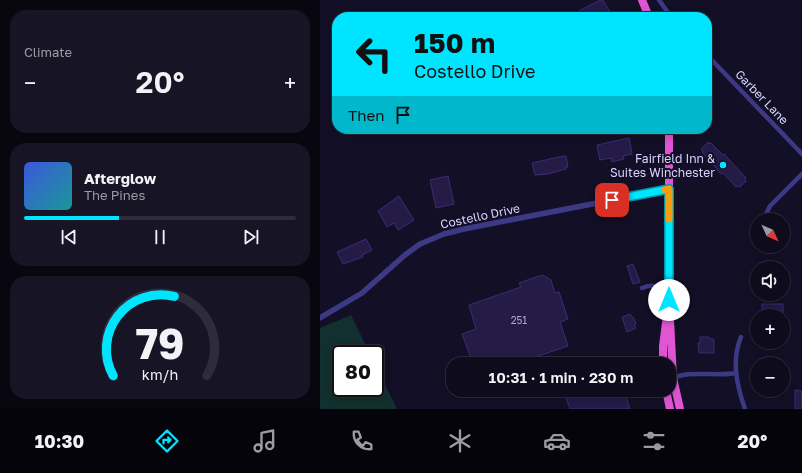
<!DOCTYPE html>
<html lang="en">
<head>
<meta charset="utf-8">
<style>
  body { margin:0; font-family:"Golos Text",sans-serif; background:#171425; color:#f1f3f6; height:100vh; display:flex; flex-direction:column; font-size:15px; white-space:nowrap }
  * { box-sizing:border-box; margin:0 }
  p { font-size:13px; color:#9b9ba3 }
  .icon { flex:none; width:22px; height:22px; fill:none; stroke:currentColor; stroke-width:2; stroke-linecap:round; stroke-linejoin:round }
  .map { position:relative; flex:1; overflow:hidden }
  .side { display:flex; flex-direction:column; gap:10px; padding:10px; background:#08060f; width:320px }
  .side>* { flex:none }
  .top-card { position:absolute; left:12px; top:12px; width:380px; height:122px; border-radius:16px; box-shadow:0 2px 10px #0003,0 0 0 1px #2e2b3b; background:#00e5ff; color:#111; overflow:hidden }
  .needle { width:26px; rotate:134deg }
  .fabs { position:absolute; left:430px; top:213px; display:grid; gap:8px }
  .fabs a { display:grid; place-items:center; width:40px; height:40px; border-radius:50%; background:#0e0b1c; box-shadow:0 2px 10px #0003,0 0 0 1px #2e2b3b; font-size:20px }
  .speed { position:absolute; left:12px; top:345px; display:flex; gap:8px; font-size:20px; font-weight:700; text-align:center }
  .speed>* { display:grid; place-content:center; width:52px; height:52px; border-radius:50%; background:#0e0b1c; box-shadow:0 2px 10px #0003,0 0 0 1px #2e2b3b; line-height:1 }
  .speed .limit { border:2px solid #111; border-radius:6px; background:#fff; color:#111 }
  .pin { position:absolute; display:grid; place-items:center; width:34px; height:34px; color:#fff; margin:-17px; border-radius:8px; box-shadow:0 2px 6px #0006 }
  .me { position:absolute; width:44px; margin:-22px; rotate:0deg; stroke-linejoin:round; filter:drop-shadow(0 0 3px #0008) }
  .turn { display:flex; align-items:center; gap:14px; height:84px; padding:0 16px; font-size:18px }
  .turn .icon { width:52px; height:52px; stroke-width:2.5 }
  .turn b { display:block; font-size:28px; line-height:34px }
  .then { display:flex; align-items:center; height:38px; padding:0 16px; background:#0003; gap:8px; font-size:15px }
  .big { font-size:30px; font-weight:600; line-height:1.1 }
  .side .widget { flex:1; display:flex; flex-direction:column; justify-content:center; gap:6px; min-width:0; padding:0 14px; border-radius:16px; background:#171425 }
  .side .dial { align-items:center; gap:0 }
  .dial svg { height:104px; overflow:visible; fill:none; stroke:#2e2b3b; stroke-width:7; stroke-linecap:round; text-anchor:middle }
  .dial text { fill:#f1f3f6; stroke:none }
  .song { display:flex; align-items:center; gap:12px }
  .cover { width:48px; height:48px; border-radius:6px; background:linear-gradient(135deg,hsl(230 70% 55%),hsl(180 70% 35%)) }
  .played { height:4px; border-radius:2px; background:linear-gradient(90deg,#00e5ff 35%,#2e2b3b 35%) }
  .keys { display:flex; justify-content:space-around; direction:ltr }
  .heat { display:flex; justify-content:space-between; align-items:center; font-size:22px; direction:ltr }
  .trip { position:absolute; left:126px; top:357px; width:230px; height:40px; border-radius:16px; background:#0e0b1c; box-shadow:0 2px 10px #0003,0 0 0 1px #2e2b3b; font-weight:600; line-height:40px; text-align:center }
  .dock { display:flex; height:64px; justify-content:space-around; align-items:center; background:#06040b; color:#9b9ba3 }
  .dock .icon { width:28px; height:28px }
  .dock .active { color:#00e5ff }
  .dock b { font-size:18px; color:#f1f3f6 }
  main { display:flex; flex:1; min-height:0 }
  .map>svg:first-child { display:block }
  .green { fill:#12302f }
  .building { fill:#241b47; stroke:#3b2d73 }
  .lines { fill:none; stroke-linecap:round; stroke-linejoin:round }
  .minor { stroke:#3d3a85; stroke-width:4.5 }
  .tertiary { stroke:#3d3a85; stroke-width:5.5 }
  .trunk { stroke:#e055d1; stroke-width:8 }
  .route-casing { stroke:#0095a6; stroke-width:10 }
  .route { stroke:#00e5ff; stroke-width:7 }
  .slow { stroke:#f59e0b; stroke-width:7 }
  .poi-dot { fill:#00e5ff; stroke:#130f26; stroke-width:1.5 }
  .labels { text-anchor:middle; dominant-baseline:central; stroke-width:4; stroke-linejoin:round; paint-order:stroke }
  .number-label { font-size:10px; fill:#aca6d1 }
  .street-label { font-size:12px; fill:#d9d4ff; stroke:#130f26 }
  .poi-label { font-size:12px; fill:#d9d4ff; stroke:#130f26; text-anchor:end }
</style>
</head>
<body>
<main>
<section class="side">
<div class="widget"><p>Climate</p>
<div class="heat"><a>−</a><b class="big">20°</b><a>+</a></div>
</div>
<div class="widget">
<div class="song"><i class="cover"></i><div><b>Afterglow</b><p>The Pines</p></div></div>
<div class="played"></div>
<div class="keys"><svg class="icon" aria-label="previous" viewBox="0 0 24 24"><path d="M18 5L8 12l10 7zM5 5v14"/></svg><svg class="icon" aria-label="pause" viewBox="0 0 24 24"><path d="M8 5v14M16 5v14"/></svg><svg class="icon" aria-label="next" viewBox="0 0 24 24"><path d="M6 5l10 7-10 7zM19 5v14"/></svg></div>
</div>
<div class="widget dial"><svg viewBox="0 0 100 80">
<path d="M14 69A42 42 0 1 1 86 69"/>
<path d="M14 69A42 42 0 0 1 61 8" stroke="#00e5ff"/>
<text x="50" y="56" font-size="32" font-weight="700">79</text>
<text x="50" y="72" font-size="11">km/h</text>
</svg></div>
</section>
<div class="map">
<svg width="482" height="409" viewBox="0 0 482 409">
  <rect width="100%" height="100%" fill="#130f26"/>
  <path class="green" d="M31 315 50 354H21V388H55V364L77 409H0V328Z"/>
  <path class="building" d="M280 0H283L293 17H254L260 14 259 11Z
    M309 138 312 154 303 156 304 159 292 162 291 158 280 160 277 145Z
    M388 142 390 144 391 143 403 155 404 154 426 178 425 179 426 181 420 187 418 186 416 187 403 173 401 174 382 152 383 151 381 149Z
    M243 156H246L248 167H246V169L228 174 215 175 212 163Z
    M128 176 134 204 116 208 110 180Z
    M79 196 94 220 78 230 74 223 67 227 58 211Z
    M46 239 52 250 42 255 43 257 23 264 17 252Z
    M313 264 320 282 313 284 307 266Z
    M222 275 231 280 235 293 239 292 248 319 240 322 248 346 194 364H153L142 334 156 329 149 305 201 287 199 283Z
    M442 304H463V316H442Z
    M310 314 312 317H313L316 324 314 325 316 328 307 332 302 317Z
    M380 337H389V339H394V353H379L378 343H380Z
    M243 390H304L310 409H250Z
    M475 390 482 391V409H475Z"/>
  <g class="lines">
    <path class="minor" d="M339 0 351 17
      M387 55 482 154
      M443 220 450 206 482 174
      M322 288C337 282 339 288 348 299
      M421 337C411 361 417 386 425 409
      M349 380C368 369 395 377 416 373"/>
    <path class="tertiary" d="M0 318 42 293 85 255 100 244 124 234 144 229 349 189"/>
    <path class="trunk" d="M322 0 329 17
      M349 129V300L353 378 360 409
      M343 364V346L347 315
      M346 390 350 409"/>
  </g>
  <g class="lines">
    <defs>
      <path id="route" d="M292 200 349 189V300"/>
    </defs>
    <use href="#route" class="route-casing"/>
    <use href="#route" class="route"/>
    <path class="slow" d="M345 190 349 189V219"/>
  </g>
  <circle class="poi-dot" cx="403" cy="165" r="4"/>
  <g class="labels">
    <g class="number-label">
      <text x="199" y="320">251</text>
    </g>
    <g class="street-label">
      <text transform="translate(442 97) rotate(46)">Garber Lane</text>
      <text transform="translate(160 216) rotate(-12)">Costello Drive</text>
    </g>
    <g class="poi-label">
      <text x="395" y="158">Fairfield Inn &amp;<tspan x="395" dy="14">Suites Winchester</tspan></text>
    </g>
  </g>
</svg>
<div class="fabs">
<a><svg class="needle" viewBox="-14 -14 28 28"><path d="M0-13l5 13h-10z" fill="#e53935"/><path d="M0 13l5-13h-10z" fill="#9b9ba3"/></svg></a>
<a><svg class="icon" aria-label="sound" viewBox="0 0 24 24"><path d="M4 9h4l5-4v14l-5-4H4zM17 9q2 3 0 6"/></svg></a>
<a>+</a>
<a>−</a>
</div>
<div class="speed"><div class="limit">80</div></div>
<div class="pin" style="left:292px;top:200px;background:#d93025"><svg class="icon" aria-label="arrive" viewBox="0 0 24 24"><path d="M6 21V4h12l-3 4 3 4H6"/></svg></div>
<svg class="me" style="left:349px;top:300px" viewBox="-20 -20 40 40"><circle r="19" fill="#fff"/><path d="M0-13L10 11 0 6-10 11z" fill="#00e5ff"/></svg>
<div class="trip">10:31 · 1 min · 230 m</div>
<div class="top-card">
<div class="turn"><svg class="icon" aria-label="left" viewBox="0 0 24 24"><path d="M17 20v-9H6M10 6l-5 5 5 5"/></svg><div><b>150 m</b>Costello Drive</div></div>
<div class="then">Then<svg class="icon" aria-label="arrive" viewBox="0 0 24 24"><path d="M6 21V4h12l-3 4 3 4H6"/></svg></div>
</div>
</div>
</main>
<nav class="dock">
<b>10:30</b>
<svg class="icon active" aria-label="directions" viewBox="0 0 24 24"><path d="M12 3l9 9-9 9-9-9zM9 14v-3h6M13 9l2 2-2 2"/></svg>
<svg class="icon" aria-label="music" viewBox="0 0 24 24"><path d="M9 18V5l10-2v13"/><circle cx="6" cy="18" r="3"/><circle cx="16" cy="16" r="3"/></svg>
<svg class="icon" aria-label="phone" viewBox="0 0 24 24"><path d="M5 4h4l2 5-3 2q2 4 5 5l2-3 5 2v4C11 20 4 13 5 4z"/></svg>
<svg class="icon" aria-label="climate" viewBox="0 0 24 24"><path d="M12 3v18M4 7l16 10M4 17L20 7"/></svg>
<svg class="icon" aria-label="car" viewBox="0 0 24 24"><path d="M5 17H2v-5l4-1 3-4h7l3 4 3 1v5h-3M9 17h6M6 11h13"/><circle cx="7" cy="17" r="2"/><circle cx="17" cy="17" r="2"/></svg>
<svg class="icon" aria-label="filters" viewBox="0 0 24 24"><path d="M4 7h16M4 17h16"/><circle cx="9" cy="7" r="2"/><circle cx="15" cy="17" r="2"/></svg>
<b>20°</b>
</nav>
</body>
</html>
